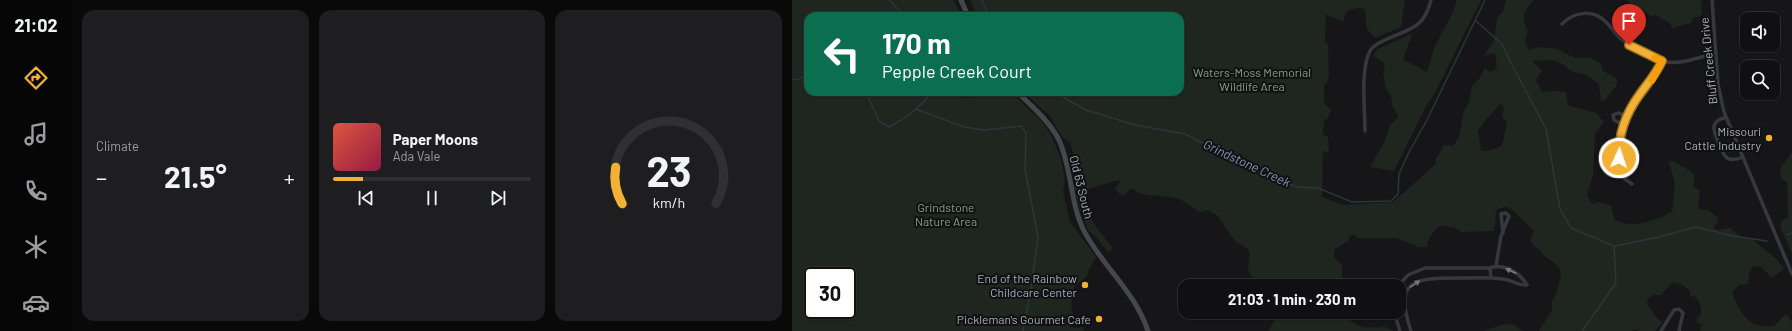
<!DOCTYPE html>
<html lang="en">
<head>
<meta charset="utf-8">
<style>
  body { margin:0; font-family:Barlow,sans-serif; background:#1e1e20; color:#f1f3f6; height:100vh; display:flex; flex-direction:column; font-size:15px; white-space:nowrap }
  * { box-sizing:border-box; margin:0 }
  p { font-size:13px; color:#9c9d9f }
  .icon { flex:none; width:22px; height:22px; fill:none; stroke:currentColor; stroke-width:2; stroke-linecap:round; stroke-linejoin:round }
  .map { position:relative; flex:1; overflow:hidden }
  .drawer { display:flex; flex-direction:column; gap:10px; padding:10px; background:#09090a; width:720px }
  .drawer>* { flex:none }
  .hud { position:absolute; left:12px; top:12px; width:380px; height:84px; border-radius:12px; box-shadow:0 1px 3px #0004,0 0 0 1px #303032; background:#0b6e4f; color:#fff; overflow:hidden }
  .controls { position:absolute; left:948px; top:12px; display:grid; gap:8px }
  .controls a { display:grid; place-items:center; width:40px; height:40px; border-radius:8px; background:#101012; box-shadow:0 1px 3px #0004,0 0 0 1px #303032; font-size:20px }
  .speed { position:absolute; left:12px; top:267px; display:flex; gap:8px; font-size:20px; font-weight:700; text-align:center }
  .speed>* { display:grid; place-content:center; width:52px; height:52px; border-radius:50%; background:#101012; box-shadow:0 1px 3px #0004,0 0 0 1px #303032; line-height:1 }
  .speed .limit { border:2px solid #111; border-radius:6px; background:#fff; color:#111 }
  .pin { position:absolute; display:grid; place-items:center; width:34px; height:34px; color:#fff; margin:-41px -17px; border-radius:50% 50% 50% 0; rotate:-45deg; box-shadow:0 0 4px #0007 }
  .pin .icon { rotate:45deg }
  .me { position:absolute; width:44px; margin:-22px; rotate:3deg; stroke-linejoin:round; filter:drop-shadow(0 0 3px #0008) }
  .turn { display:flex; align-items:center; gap:14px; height:84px; padding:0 12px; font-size:18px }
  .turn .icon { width:52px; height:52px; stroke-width:2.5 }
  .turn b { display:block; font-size:28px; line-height:34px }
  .big { font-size:30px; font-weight:700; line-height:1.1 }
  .drawer .card { flex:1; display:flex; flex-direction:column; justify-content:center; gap:6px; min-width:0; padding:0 14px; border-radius:12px; background:#1e1e20 }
  .drawer .dial { align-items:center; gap:0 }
  .dial svg { height:104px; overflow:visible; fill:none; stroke:#303032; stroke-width:7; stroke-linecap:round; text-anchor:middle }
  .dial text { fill:#f1f3f6; stroke:none }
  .song { display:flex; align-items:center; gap:12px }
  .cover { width:48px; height:48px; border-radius:6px; background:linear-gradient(135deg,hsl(10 70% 55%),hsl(340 70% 35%)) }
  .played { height:4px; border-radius:2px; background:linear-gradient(90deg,#f2b134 15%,#303032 15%) }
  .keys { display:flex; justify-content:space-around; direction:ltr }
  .heat { display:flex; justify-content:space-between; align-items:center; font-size:22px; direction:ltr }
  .drawer .tiles { flex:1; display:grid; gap:10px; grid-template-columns:repeat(3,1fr) }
  .trip { position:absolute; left:386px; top:279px; width:228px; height:40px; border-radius:12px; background:#101012; box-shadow:0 1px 3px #0004,0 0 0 1px #303032; font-weight:700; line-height:40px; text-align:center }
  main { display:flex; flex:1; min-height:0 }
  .tabs { display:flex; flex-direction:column; width:72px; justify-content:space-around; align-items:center; background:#060607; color:#9c9d9f }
  .tabs .icon { width:28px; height:28px }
  .tabs .on { color:#f2b134 }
  .tabs b { font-size:18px; color:#f1f3f6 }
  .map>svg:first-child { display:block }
  .green { fill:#1e261f; fill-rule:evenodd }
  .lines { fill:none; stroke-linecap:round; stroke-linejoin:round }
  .stream { stroke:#2c353c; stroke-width:1.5 }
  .minor { stroke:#37383d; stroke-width:3.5 }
  .secondary { stroke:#45474d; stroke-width:5 }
  .oneway { fill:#757881 }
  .route-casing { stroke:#9d7322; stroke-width:10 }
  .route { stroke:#f2b134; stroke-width:7 }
  .slow { stroke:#f59e0b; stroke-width:7 }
  .poi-dot { fill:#f2b134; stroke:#111113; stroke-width:1.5 }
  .labels { text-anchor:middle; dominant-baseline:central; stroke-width:4; stroke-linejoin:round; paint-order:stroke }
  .street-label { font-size:12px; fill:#a8adb8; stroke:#111113 }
  .park-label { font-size:12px; fill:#7fa381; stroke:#111113 }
  .poi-label { font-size:12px; fill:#a8adb8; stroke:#111113; text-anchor:end }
  .water-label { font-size:13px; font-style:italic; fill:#7f9bb3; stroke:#111113 }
</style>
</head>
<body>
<main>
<nav class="tabs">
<b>21:02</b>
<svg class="icon on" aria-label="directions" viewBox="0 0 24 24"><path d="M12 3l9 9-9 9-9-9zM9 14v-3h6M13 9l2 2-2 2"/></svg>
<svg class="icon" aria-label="music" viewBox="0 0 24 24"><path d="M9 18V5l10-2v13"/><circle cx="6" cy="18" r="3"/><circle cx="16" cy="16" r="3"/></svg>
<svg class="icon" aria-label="phone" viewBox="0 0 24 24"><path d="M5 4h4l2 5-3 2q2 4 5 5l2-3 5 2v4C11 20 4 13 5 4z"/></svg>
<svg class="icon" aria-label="climate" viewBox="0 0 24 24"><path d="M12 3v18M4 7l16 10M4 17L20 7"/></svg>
<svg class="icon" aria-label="car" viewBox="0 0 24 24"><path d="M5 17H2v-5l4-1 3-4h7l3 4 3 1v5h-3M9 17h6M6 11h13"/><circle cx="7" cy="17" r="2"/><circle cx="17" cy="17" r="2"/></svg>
</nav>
<section class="drawer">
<div class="tiles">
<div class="card"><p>Climate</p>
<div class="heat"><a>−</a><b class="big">21.5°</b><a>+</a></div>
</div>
<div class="card">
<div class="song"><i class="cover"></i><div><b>Paper Moons</b><p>Ada Vale</p></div></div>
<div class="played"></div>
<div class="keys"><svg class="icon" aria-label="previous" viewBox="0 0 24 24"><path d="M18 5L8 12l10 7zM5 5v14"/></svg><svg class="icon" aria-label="pause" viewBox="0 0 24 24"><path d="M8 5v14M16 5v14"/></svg><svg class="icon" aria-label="next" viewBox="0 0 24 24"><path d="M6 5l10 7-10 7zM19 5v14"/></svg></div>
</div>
<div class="card dial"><svg viewBox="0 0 100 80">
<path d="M14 69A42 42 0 1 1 86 69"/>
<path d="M14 69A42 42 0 0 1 9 41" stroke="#f2b134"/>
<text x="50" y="56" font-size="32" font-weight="700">23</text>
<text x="50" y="72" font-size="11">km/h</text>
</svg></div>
</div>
</section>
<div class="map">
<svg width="1000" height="331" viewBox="0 0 1000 331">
  <rect width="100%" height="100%" fill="#161618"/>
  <path class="green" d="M0 0H161L170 16H16V92H167L168 98 184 97 185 93 192 92 197 96H202L201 92H219L251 123 259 135 269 159 273 180 271 192 278 222 304 257 297 269 295 276 281 288 284 291C279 300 278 305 281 314L277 323 279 327 285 328 291 327 292 331H0ZM21 276H55V310H21Z
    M178 0H613L609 27 583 38 575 29 573 10 568 7 555 11 551 22 534 14 533 42 536 44 537 75 535 83 532 84V103L539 110 536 118 532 121 531 135 536 136 537 153 531 151 530 197 551 205 601 202 644 164V159L652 145 661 146 667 137 672 111 677 102 680 86 687 79 693 68 698 72 705 68 703 53 692 56 702 40 705 19 711 11 714 0H742C731 13 729 16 736 31L733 41 737 50 747 47 765 49 783 58H799L809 64 810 70 825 79V85L812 101 809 100 807 84C803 81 799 78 796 76 788 72 778 74 773 65L759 60 740 61 750 71 744 80 750 92 762 91 774 92 776 105 804 113 812 122 803 134 801 175 795 194 800 204 808 202 819 206 823 220C840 229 863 221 880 212L883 184 877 162 882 161C889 167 896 168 903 175L901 186 908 191 906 209 917 210 926 218 922 228 925 230 938 228 949 237 960 239 984 259 992 269 980 278 969 267 961 266 957 273 956 284 947 285 940 293C949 314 956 329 982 326L994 314 1000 322V331H908L910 324 905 323V318L909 315V307L904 297 898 296V291L889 284 881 282 869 295H862L856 299 855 304 863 316 870 323 863 331H847L843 329 839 331H747L760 310V301L765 292 769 274 766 266 751 255 748 250 742 246 738 240 742 231 718 208 713 207 705 209C702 217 705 223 701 231L670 232 663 228 649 225C641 232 636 237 635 247H626L604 238H565L563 235 557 236V240L542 250V257L550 265V282L554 286H488L478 280 462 278 458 274 456 269 458 254 457 250 443 241 425 215 415 210 408 212C401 208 393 201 386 199 371 194 353 199 341 189L337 190 332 196 325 192 323 188 329 182 326 180 293 190 290 197C296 217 308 233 321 248L318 251H315L304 237 296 230 288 210 282 186 283 182H286L290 184 278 142 271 138 257 115 231 92H388V16H185ZM708 104 712 107 710 116 715 124 710 146 699 150 689 151 686 131 692 122Z
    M665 0H689L642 95 634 106 602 171 578 167 593 141 598 126 606 117 600 105 599 95 594 90 591 72 593 64 581 56 585 49 620 34 611 59 635 72 643 46 661 12Z
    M833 0H909L910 13 909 16 901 18 899 23 880 28 878 23 863 15 860 17 844 6 837 5V1Z
    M1000 152V254L988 227 990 220 996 218 995 182 989 179 988 169Z
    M488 312H554C556 327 579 330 591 326L602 331H476Z
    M720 324 731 331H691L709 325Z"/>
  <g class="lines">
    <path class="stream" d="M97 0 113 16
      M190 0 197 16
      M683 20 710 44 718 61 754 129 768 209 779 228 822 246 824 283 790 331
      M0 80 7 79 16 73
      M74 92 87 121 97 127C117 116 126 109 140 92
      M262 92 294 110 343 125 393 134 463 170 505 187 526 188 560 202 599 201 606 194 607 174 616 154 635 120 693 0
      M124 109 172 127 193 130 229 126 234 133 233 169 246 237 239 289 231 331
      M995 235 1000 233
      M823 246 867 237 904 227 941 236 975 241"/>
    <path class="minor" d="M920 0 926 84 932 112 1000 274
      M770 24C783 11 802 9 815 23 820 28 824 35 829 39 840 48 856 57 870 61 886 66 908 57 924 53
      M934 117C929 119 924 120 922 126 921 132 931 155 935 158 940 161 946 159 951 157
      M832 125 822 120 821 115 826 113 835 116
      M573 131C573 109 568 70 578 51 581 45 587 43 593 40 617 29 632 29 639 0
      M840 184 833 179C822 148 828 121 848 95 856 83 864 75 870 61
      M704 266 709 236 717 216 714 213 709 214 711 233
      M698 268 699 278
      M606 286 616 275 633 268H698C712 263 728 273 735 285 725 286 721 280 711 279 696 277 680 278 665 278 620 278 602 281 619 331
      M602 312 608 331
      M869 331 882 310 887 309 891 313 887 331"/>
    <path class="secondary" d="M169 0 176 16
      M225 92C241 107 257 121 267 140 280 169 278 203 292 231 311 267 342 290 356 331"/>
  </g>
  <defs><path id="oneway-solid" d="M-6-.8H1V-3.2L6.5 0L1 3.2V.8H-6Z"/></defs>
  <g class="oneway">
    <use href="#oneway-solid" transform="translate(719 271) rotate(-155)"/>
    <use href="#oneway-solid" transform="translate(623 284) rotate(-34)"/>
  </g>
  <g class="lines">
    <defs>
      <path id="route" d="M827 158C826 135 834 113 848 94 856 83 864 74 870 61L837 45"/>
    </defs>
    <use href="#route" class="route-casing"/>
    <use href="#route" class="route"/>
    <path class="slow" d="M860 80 870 61 863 58"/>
  </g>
  <g class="poi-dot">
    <circle cx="977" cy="138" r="4"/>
    <circle cx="293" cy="285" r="4"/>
    <circle cx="307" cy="319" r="4"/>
  </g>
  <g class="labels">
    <g class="street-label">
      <text transform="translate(916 61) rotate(-96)">Bluff Creek Drive</text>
      <text transform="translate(290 187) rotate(76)">Old 63 South</text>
    </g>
    <g class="park-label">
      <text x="460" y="72">Waters-Moss Memorial<tspan x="460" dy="14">Wildlife Area</tspan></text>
      <text x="154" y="207">Grindstone<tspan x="154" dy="14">Nature Area</tspan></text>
    </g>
    <g class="poi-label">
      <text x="969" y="131">Missouri<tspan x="969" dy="14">Cattle Industry</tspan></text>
      <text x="285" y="278">End of the Rainbow<tspan x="285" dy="14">Childcare Center</tspan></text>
      <text x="299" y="319">Pickleman's Gourmet Cafe</text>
    </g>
    <g class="water-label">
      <text transform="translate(455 163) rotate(25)">Grindstone Creek</text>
    </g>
  </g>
</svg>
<div class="controls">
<a><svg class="icon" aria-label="sound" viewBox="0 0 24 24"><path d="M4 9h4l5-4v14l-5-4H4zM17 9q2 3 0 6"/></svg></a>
<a><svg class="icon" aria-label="search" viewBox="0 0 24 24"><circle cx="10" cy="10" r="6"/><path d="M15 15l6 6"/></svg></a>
</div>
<div class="speed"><div class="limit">30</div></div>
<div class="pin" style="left:837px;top:45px;background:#d93025"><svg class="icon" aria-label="arrive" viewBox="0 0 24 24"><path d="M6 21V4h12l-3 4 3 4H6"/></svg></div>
<svg class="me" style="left:827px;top:158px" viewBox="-20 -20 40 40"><circle r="17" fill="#f2b134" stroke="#fff" stroke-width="3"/><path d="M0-11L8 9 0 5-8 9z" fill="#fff"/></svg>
<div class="trip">21:03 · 1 min · 230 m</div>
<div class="hud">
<div class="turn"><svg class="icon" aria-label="left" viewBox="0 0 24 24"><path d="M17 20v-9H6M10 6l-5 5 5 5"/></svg><div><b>170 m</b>Pepple Creek Court</div></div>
</div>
</div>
</main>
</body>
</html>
